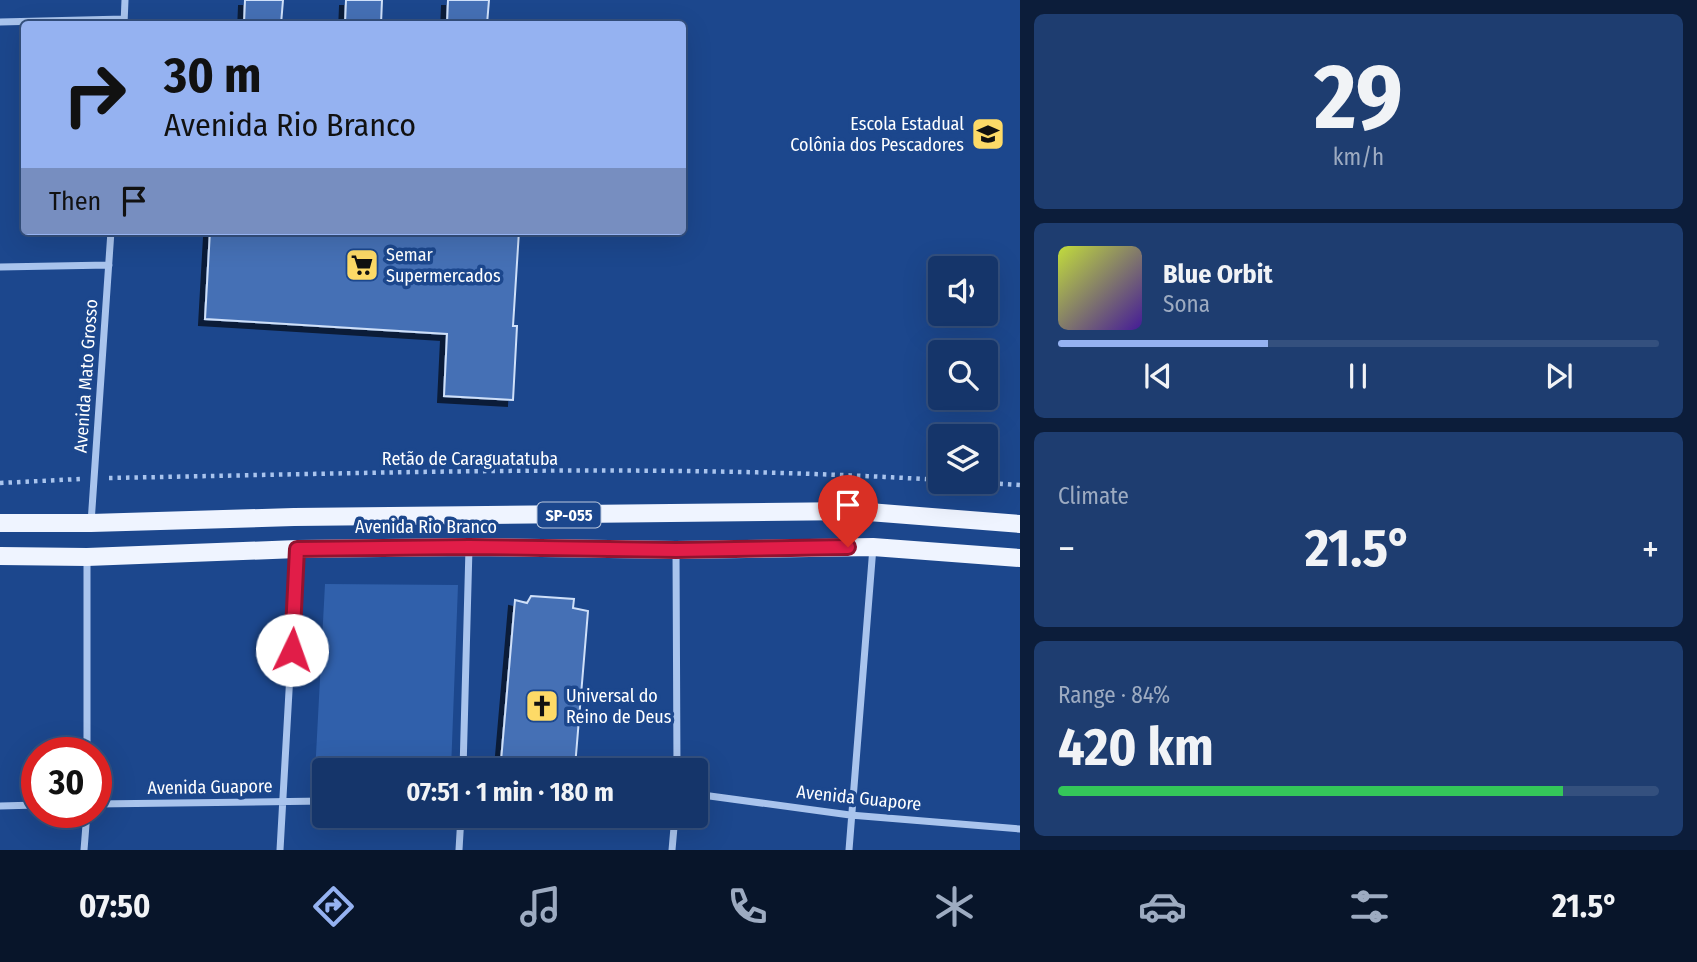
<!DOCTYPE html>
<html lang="en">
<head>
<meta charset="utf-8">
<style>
  body { margin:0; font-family:"Fira Sans Condensed",sans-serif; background:#1e3d70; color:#f1f3f6; height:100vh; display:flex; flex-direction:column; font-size:26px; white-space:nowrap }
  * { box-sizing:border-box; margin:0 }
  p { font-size:23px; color:#9dabc1 }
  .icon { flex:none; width:38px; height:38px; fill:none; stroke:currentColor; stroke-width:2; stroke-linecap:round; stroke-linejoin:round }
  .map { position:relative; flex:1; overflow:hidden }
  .drawer { display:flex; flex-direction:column; gap:14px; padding:14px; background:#0c1d3a; width:677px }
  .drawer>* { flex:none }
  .top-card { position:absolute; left:21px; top:21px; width:665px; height:214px; border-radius:7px; box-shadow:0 7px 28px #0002,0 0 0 2px #34507e; background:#95b2f1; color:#111; overflow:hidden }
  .fabs { position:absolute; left:928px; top:256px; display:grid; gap:14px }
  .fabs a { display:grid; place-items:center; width:70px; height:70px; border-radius:7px; background:#15356a; box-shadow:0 7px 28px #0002,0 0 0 2px #34507e; font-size:35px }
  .speed { position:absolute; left:21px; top:737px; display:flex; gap:14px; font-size:35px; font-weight:700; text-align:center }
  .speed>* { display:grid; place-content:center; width:91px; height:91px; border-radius:50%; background:#15356a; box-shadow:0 7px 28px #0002,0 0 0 2px #34507e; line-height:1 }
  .speed .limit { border:10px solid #d22; background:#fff; color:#111 }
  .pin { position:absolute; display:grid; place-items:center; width:60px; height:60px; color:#fff; margin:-72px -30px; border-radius:50% 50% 50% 0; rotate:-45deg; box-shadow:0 0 7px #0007 }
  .pin .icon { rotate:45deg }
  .me { position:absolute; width:77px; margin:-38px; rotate:3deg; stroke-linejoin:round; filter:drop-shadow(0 0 5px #0008) }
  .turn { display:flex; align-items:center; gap:24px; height:147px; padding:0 28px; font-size:32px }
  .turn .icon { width:91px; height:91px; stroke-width:2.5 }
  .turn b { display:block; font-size:49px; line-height:60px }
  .then { display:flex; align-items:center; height:66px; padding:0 28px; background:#0003; gap:14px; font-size:26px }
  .big { font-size:52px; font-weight:700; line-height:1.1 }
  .drawer .tile { flex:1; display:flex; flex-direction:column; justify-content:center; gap:10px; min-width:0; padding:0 24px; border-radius:10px; background:#1e3d70 }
  .drawer .dial { align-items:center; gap:0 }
  .dial b { font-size:91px; line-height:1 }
  .song { display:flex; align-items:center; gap:21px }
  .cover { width:84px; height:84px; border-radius:10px; background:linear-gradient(135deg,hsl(70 70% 55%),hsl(260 70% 35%)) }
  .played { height:7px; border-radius:4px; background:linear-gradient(90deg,#95b2f1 35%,#34507e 35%) }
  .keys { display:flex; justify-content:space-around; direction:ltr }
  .heat { display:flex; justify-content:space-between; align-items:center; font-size:38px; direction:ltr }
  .charge { height:10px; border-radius:5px; background:linear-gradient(90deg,#34c759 84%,#34507e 0) }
  .trip { position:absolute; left:312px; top:758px; width:396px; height:70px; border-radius:7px; background:#15356a; box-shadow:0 7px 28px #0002,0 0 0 2px #34507e; font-weight:700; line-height:70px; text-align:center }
  .tabs { display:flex; height:112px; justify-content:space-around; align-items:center; background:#08152a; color:#9dabc1 }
  .tabs .icon { width:49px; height:49px }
  .tabs .active { color:#95b2f1 }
  .tabs b { font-size:32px; color:#f1f3f6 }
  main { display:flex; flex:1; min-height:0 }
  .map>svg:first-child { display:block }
  .green { fill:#3060ab }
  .building { fill:#4570b5; stroke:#cfe0f9; stroke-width:2; filter:url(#shadow) }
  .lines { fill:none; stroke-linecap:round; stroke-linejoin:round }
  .path { stroke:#a9c4ed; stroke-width:4.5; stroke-dasharray:3.5 5; stroke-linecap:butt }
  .minor { stroke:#a9c4ed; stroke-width:7 }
  .primary { stroke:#eff4ff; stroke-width:18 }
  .route-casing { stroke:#92132f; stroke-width:18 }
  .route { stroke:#e11d48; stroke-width:12 }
  .labels { text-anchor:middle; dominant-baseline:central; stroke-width:7; stroke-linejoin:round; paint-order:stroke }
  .shield { fill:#1c478d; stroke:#bbc8dd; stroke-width:2 }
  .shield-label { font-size:16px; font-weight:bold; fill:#fff }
  .poi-label { font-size:18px; fill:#fff; stroke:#1c478d; text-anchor:start }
  .street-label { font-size:18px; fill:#fff; stroke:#1c478d }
</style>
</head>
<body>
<main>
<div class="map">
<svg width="1020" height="850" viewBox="0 0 1020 850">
  <defs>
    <filter id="shadow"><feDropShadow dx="-6" dy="6" stdDeviation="0" flood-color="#0009"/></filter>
  </defs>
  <rect width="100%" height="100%" fill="#1c478d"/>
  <path class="green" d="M325 584 458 585 451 770H324V774H315Z"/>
  <path class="building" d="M245 0H283L281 24H244Z
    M346 0H382L381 24H345Z
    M448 0H489L487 24H447Z
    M210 231H519L513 326H517L513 400 444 396 447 334 205 319Z
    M531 596 574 599 573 608 588 611 575 767 501 761 515 600 527 603Z"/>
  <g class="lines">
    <path class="path" d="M109 478C385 473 664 463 940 480
      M957 481 1020 485
      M0 483 80 479"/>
    <path class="minor" d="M0 22 124 19
      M124 24 125 0
      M0 267 109 265
      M91 523 111 231
      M676 550 677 770
      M87 752V558
      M463 770 469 548
      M695 794 850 815 1020 829
      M96 804 324 801
      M0 806 37 805
      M84 850 87 812
      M280 850 297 550
      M459 850 461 816
      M672 850 675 816
      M849 850 873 547"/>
    <path class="primary" d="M0 523H91L294 517 856 511 1020 524
      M0 556 87 557 297 549 469 547 676 550 873 547 1020 558"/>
  </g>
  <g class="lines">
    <defs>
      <path id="route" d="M292 650 297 549 469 547 676 550 848 547"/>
    </defs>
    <use href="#route" class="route-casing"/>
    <use href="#route" class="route"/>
  </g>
  <defs>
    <symbol id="school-square" viewBox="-11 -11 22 22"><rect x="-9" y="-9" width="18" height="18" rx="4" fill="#fdda67" stroke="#1c478d"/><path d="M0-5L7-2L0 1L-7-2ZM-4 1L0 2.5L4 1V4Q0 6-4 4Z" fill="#111"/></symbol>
    <symbol id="supermarket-square" viewBox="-11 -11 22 22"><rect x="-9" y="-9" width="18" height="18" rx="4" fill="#fdda67" stroke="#1c478d"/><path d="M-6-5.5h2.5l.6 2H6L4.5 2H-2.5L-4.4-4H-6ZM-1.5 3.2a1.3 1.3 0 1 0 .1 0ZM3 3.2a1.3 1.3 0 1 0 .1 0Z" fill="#111"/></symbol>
    <symbol id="church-square" viewBox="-11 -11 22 22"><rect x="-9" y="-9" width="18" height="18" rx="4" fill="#fdda67" stroke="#1c478d"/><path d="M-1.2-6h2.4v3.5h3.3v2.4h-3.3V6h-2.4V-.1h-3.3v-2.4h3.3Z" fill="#111"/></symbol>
  </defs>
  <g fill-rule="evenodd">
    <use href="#school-square" x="969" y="115" width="38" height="38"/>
    <use href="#supermarket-square" x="343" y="246" width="38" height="38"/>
    <use href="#church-square" x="523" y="687" width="38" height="38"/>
  </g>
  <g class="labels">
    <rect class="shield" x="537.5" y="502.5" width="63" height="25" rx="5"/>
    <g class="shield-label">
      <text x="569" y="515">SP-055</text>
    </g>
    <g class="poi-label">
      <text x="964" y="124" text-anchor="end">Escola Estadual<tspan x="964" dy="21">Colônia dos Pescadores</tspan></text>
      <text x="386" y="255">Semar<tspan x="386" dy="21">Supermercados</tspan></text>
      <text x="566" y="696">Universal do<tspan x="566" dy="21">Reino de Deus</tspan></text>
    </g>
    <g class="street-label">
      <text transform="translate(86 376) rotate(-86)">Avenida Mato Grosso</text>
      <text x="470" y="459">Retão de Caraguatatuba</text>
      <text x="426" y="527">Avenida Rio Branco</text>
      <text transform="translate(210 787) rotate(-1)">Avenida Guapore</text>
      <text transform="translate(859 798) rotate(6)">Avenida Guapore</text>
    </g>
  </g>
</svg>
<div class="fabs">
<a><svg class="icon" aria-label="sound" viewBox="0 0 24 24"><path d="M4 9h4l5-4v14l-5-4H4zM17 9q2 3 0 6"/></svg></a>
<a><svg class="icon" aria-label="search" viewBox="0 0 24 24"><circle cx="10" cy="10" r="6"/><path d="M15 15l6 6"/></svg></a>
<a><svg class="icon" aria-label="layers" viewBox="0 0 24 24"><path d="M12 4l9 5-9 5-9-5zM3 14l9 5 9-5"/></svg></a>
</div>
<div class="speed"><div class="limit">30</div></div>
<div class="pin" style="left:848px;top:547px;background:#d93025"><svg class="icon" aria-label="arrive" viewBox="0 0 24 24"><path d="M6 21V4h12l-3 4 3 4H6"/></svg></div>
<svg class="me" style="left:292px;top:650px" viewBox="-20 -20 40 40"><circle r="19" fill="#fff"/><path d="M0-13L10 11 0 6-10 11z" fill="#e11d48"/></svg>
<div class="trip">07:51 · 1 min · 180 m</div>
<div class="top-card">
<div class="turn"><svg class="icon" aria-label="right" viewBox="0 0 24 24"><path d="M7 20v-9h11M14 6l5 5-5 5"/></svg><div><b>30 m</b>Avenida Rio Branco</div></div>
<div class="then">Then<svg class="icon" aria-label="arrive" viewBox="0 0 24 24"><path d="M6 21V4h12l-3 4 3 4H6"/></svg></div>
</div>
</div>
<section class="drawer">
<div class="tile dial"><b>29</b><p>km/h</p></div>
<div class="tile">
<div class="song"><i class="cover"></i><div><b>Blue Orbit</b><p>Sona</p></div></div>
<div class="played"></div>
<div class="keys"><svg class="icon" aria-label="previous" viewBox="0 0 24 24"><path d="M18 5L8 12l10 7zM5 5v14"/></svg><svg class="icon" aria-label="pause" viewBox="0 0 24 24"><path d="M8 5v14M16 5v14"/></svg><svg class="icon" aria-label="next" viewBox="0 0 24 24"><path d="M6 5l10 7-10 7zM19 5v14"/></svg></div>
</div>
<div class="tile"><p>Climate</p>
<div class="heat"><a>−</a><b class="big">21.5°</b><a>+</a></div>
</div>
<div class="tile"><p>Range · 84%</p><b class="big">420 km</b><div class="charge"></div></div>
</section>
</main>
<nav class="tabs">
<b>07:50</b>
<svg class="icon active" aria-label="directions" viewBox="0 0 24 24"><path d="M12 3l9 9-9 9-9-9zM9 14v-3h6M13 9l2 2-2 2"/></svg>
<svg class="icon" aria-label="music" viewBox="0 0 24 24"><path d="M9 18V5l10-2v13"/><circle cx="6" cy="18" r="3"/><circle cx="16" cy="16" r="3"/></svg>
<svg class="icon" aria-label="phone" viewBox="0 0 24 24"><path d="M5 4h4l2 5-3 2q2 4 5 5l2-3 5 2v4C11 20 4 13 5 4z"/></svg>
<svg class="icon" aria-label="climate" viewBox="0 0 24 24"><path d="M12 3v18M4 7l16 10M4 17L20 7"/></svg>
<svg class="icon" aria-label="car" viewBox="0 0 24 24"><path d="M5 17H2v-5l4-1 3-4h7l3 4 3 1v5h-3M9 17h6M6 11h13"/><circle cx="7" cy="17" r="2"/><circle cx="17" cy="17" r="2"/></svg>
<svg class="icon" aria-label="filters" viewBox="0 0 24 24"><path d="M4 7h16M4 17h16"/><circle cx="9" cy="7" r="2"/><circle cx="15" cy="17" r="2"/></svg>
<b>21.5°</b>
</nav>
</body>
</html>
